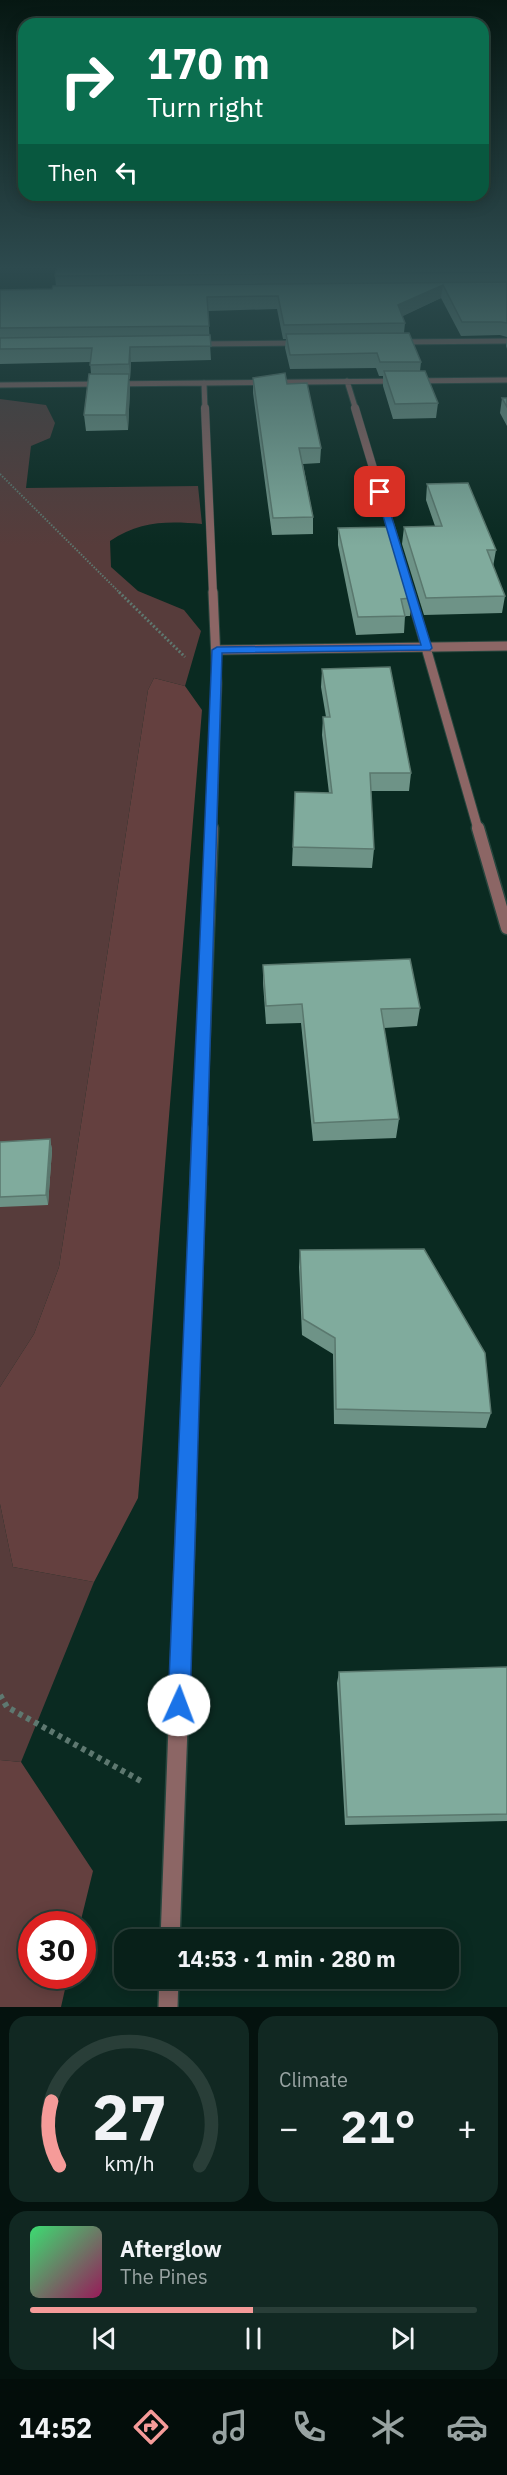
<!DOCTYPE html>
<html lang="en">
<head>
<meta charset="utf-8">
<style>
  body { margin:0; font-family:"IBM Plex Sans",sans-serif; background:#112822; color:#f1f3f6; height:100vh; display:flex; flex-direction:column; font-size:22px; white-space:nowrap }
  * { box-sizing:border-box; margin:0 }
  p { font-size:20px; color:#98a3a2 }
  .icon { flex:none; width:33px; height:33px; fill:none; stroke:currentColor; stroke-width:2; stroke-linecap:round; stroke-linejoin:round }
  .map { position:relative; height:2007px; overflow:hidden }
  .panel { display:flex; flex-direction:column; gap:9px; padding:9px; background:#04120e; flex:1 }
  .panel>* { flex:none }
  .hud { position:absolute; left:18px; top:18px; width:471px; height:183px; border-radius:18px; box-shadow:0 3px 15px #0003,0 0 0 2px #293e38; background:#0b6e4f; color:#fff; overflow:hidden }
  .speed { position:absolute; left:18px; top:1911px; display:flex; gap:12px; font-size:30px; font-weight:700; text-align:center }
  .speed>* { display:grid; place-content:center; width:78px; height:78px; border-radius:50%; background:#082019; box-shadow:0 3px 15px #0003,0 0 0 2px #293e38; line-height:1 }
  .speed .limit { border:9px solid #d22; background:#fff; color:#111 }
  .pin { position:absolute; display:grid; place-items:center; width:51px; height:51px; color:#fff; margin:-26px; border-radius:12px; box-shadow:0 3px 9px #0006 }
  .me { position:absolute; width:66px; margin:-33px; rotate:2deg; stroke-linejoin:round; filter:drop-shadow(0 0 4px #0008) }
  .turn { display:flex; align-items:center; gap:21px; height:126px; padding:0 30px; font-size:27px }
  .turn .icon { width:78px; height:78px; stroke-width:2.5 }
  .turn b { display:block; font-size:42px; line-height:51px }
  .then { display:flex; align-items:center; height:57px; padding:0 30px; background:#0003; gap:12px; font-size:22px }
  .big { font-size:45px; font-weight:800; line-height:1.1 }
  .panel .tile { flex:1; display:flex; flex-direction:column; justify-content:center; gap:9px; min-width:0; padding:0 21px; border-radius:18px; background:#112822 }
  .panel .dial { align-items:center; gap:0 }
  .dial svg { height:156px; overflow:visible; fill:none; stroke:#293e38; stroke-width:7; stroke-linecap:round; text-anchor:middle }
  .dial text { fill:#f1f3f6; stroke:none }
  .song { display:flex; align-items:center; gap:18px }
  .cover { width:72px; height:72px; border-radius:9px; background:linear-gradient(135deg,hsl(140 70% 55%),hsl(330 70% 35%)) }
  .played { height:6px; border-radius:3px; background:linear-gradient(90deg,#f59b99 50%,#293e38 50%) }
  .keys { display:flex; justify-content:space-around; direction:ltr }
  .heat { display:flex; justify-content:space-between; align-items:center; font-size:33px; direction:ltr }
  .panel .tiles { flex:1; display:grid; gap:9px; grid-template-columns:1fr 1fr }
  .tile:last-child { grid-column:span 2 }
  .trip { position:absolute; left:114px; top:1929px; width:345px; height:60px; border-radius:18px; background:#082019; box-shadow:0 3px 15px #0003,0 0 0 2px #293e38; font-weight:800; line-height:60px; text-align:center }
  .dock { display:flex; height:96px; justify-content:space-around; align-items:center; background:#030d0a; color:#98a3a2 }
  .dock .icon { width:42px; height:42px }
  .dock .active { color:#f59b99 }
  .dock b { font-size:27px; color:#f1f3f6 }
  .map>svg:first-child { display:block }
  .green { fill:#573c3b }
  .forest { fill:#64403f }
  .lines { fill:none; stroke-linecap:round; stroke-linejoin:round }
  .minor-far5-casing { stroke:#28463e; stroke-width:7 }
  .minor-far4-casing { stroke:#28463e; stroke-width:9 }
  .minor-far3-casing { stroke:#28463e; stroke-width:11 }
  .minor-far2-casing { stroke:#28463e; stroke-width:15 }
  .minor-far1-casing { stroke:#28463e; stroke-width:18 }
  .minor-casing { stroke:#28463e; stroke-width:22 }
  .path-far2 { stroke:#5e7870; stroke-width:2; stroke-dasharray:1.5 1.5; stroke-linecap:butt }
  .path-far1 { stroke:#5e7870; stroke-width:3; stroke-dasharray:2 2; stroke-linecap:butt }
  .path { stroke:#5e7870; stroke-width:6; stroke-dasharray:4.5 4.5; stroke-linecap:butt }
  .minor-far5 { stroke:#8c6665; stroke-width:5 }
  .minor-far4 { stroke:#8c6665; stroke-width:8 }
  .minor-far3 { stroke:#8c6665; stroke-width:9 }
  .minor-far2 { stroke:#8c6665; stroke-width:12 }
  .minor-far1 { stroke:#8c6665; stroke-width:15 }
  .minor { stroke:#8c6665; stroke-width:19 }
  .wall { fill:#6e9387 }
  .shaded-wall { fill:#5a786e }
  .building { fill:#80ab9d; stroke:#5a786e; stroke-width:1.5 }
  .route { fill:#1a73e8; stroke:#114b97; stroke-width:1.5 }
</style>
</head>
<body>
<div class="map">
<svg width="507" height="2007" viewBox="0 0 507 2007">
  <rect width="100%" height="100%" fill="#0a2a21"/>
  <path class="green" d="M0 399 46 405 55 423 50 438 31 446 26 488 198 486 202 524C167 521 140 521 110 541L111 567 138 591 184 610 201 631 185 686 154 678 148 690 59 1267 34 1334 0 1387Z
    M0 1504 13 1567 94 1582 21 1762 0 1760Z"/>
  <path class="forest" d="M154 678 185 686 202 710 138 1498 94 1582 13 1567 0 1504V1387L34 1334 59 1267 148 690Z
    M0 1760 21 1762 93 1871 80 1924H32V1976H68L61 2007H0Z"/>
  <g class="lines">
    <defs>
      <path id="minor-far5" d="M397 342 507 341
        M196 344 302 343
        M347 381 356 410
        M204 383 205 410
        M0 385 507 380"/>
      <path id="minor-far4" d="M205 408 213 594
        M355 408 395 541
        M401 561 410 594"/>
      <path id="minor-far3" d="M410 592 478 829
        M217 650 507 646
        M212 829 217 683 213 592"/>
      <path id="minor-far2" d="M478 828 507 928
        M200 1130 212 828"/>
      <path id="minor-far1" d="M186 1515 200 1129"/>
      <path id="minor" d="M170 1940 186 1514
        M168 2007 169 1978"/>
    </defs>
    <use href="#minor-far5" class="minor-far5-casing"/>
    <use href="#minor-far4" class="minor-far4-casing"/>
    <use href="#minor-far3" class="minor-far3-casing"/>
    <use href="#minor-far2" class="minor-far2-casing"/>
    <use href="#minor-far1" class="minor-far1-casing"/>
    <use href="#minor" class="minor-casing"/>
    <path class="path-far2" d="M0 474 121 594"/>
    <path class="path-far1" d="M119 592 185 657"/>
    <path class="path" d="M0 1695 7 1707 141 1781"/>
    <use href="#minor-far5" class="minor-far5"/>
    <use href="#minor-far4" class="minor-far4"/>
    <use href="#minor-far3" class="minor-far3"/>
    <use href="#minor-far2" class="minor-far2"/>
    <use href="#minor-far1" class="minor-far1"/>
    <use href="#minor" class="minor"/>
  </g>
  <path class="wall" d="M507 265V349L506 346 507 337 500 335 461 336 441 298 402 316 405 323 404 333 421 362 420 371 438 403 436 418 393 419 383 386V376H379L376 368 290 369 285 348 286 339H283L277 309 208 311 211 360 131 362 130 379H129L130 389 128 430 86 431 84 415 91 374 90 362 0 364V290L52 289 56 286 55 276Z
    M253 378 287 384 321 448 320 463 303 464 313 517V534L272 535 253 393Z
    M502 398H507V426L500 413Z
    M427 484 496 550 493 567 505 596 502 613 424 615 402 544 404 527 435 526 426 500Z
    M338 528 412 598 410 616H405L404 633 356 635 338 545Z
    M322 669 411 773 409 791H371L374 849 372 868 292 866 295 792 329 793 322 735 323 717H326L321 687Z
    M263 965 420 1008 417 1026 384 1028 399 1119 396 1138 313 1141 301 1023 266 1024 263 983Z
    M50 1139 52 1150 48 1205 0 1207V1142Z
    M300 1250 491 1413 486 1428 334 1424 333 1354 302 1335 299 1267Z
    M507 1667V1821L345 1825 337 1683 339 1672Z"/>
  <path class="shaded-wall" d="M443 285 441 298 397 319 398 305Z
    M130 347 131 362 130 379 129 364Z
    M129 374 130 389 128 430 126 415Z
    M50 1139 52 1150 48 1205 46 1195Z"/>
  <path class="building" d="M57 265H507V272L55 276Z
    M507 282V323L501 322H462L443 285 398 305 405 323 284 325 278 296 207 297 209 326 0 328V290L52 289 53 286Z
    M409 333 421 362H380L377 353 290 355 286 334Z
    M210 335 211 346 130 347 129 364 90 365 92 348 0 349V338Z
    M384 371H425L438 403 395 404Z
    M285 373 287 384 307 383 321 448H299L313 517 273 518 253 378Z
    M89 374H129L126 415H84Z
    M502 398H507V407Z
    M468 483 496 550H487L505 596 426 598 404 527 442 526 427 484Z
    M391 527 412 598 401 599 405 616 358 617 338 528Z
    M390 667 411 773H370L374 849 293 847 295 792 332 793 323 717H330L322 669Z
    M410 959 420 1008 381 1009 399 1119 314 1123 302 1004 266 1006 263 965Z
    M50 1139 46 1195 0 1197V1142Z
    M424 1249 485 1353 491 1413 336 1409 335 1338 303 1319 300 1250Z
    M507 1667V1814L347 1817 339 1672Z"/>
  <linearGradient id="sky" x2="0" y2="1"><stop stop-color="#061712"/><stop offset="0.49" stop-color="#2d4a4e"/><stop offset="1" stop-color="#2d4a4e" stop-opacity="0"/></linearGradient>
  <rect width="507" height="546" fill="url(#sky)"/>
  <path class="route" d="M380 490 384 492 432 648 430 650 222 653 190 1705 186 1712 179 1716 171 1712 168 1705 212 650 217 647 421 645 376 492Z"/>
</svg>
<div class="speed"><div class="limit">30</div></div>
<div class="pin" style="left:380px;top:492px;background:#d93025"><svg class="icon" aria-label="arrive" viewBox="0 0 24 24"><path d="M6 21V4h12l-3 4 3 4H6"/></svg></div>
<svg class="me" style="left:179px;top:1705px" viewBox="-20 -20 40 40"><circle r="19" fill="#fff"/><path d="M0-13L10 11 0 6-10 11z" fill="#1a73e8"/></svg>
<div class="trip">14:53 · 1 min · 280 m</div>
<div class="hud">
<div class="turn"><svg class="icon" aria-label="right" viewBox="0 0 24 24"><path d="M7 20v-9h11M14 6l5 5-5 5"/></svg><div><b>170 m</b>Turn right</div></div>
<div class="then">Then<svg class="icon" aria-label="left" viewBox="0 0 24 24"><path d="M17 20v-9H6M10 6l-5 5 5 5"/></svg></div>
</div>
</div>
<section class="panel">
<div class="tiles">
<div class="tile dial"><svg viewBox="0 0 100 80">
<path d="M14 69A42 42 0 1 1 86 69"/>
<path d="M14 69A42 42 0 0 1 10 36" stroke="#f59b99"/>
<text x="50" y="56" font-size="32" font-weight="700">27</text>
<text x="50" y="72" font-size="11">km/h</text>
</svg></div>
<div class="tile"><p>Climate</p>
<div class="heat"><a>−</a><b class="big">21°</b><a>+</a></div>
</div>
<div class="tile">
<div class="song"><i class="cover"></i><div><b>Afterglow</b><p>The Pines</p></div></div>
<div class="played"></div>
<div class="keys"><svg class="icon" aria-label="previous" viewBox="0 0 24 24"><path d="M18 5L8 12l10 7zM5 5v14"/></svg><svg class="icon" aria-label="pause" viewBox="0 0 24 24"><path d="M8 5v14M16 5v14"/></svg><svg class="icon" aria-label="next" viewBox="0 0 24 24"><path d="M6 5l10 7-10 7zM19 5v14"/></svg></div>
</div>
</div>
</section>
<nav class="dock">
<b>14:52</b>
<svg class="icon active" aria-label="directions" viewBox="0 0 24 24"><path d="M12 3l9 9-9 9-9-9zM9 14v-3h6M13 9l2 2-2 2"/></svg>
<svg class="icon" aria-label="music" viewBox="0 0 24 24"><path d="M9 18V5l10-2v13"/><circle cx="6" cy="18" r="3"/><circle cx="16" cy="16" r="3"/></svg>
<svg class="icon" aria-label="phone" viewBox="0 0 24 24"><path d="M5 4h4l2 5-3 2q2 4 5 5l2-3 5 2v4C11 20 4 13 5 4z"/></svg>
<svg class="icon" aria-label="climate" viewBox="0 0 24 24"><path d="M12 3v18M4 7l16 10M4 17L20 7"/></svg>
<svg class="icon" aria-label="car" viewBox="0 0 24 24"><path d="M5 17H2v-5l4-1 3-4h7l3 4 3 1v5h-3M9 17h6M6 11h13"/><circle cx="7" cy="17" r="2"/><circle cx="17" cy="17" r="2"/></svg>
</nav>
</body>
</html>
